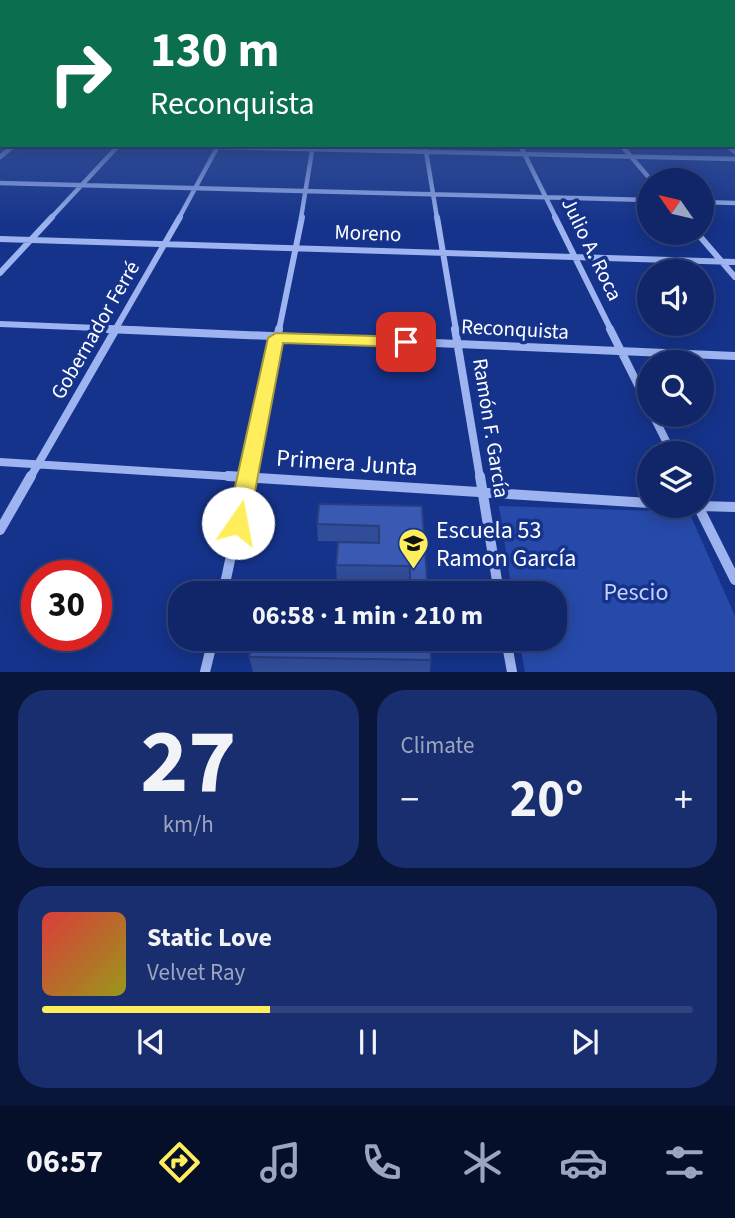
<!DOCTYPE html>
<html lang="en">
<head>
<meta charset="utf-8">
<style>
  body { margin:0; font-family:"Source Sans 3",sans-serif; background:#192e6e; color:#f1f3f6; height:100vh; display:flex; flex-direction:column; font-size:26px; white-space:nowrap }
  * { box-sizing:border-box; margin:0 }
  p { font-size:23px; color:#9ca5c0 }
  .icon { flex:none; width:38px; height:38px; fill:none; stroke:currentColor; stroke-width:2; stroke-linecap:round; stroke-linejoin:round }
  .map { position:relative; height:672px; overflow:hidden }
  .details { display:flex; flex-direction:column; gap:18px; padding:18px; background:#091539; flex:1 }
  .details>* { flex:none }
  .hud { position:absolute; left:0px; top:0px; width:735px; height:147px; box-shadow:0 4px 18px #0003,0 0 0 2px #30437c; background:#0b6e4f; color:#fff; overflow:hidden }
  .needle { width:46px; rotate:304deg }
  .fabs { position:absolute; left:637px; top:168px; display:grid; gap:14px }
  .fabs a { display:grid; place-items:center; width:77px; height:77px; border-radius:50%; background:#102668; box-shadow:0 4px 18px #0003,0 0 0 2px #30437c; font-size:35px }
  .speed { position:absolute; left:21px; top:560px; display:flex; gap:14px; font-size:35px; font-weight:700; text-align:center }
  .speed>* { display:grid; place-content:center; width:91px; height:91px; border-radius:50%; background:#102668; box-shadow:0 4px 18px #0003,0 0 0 2px #30437c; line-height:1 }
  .speed .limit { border:10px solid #d22; background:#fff; color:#111 }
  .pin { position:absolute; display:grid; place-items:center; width:60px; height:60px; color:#fff; margin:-30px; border-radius:14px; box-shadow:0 4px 10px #0006 }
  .me { position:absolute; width:77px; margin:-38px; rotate:12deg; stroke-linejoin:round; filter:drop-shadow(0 0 5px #0008) }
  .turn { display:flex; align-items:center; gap:24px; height:147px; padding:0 35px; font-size:32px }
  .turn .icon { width:91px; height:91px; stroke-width:2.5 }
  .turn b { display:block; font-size:49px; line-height:60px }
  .big { font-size:52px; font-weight:700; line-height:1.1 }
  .details .widget { flex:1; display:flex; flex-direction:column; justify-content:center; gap:10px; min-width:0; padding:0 24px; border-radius:28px; background:#192e6e }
  .details .dial { align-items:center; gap:0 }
  .dial b { font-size:91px; line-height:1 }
  .song { display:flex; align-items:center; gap:21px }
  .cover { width:84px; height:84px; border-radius:10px; background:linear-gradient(135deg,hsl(0 70% 55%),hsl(60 70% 35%)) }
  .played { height:7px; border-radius:4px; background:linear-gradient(90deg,#ffee5c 35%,#30437c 35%) }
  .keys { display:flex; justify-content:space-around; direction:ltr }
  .heat { display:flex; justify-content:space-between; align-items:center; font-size:38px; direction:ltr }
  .details .tiles { flex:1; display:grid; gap:18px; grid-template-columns:1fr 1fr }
  .widget:last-child { grid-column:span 2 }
  .trip { position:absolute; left:168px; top:581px; width:399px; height:70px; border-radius:28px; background:#102668; box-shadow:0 4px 18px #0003,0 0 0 2px #30437c; font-weight:700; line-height:70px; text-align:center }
  .tabs { display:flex; height:112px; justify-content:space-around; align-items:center; background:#060f2a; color:#9ca5c0 }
  .tabs .icon { width:49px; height:49px }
  .tabs .active { color:#ffee5c }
  .tabs b { font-size:32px; color:#f1f3f6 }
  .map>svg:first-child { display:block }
  .green { fill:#274aaa }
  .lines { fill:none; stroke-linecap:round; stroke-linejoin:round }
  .street-far3 { stroke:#9db4f0; stroke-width:4.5 }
  .street-far2 { stroke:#9db4f0; stroke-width:6 }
  .street-far1 { stroke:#9db4f0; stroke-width:8 }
  .street { stroke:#9db4f0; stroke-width:10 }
  .wall { fill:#314d99 }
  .building { fill:#3959b2; stroke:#283e7d; stroke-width:2 }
  .route { fill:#ffee5c; stroke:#a69b3c; stroke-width:2 }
  .labels { text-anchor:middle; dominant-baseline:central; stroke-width:7; stroke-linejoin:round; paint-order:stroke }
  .street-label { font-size:21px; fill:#fff; stroke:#15338b }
  .near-street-label { font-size:24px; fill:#fff; stroke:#15338b }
  .near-poi-label { font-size:24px; fill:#fff; stroke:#15338b; text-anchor:start }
  .near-park-label { font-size:24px; fill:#c4d3fb; stroke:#15338b }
</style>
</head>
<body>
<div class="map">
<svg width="735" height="672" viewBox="0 0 735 672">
  <rect width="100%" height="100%" fill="#15338b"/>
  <path class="green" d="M499 506 689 512 735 616V672H525L519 639H555V593H512Z"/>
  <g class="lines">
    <path class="street-far3" d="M139 145 735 159
      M425 145 437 218
      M520 145 556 218
      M621 145 651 180
      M726 145 735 152
      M0 157 15 145
      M0 183 649 200
      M702 202 735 203
      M51 218 119 145
      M179 218 218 146
      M301 218 313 145"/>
    <path class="street-far2" d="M437 217 456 330
      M555 217 611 330
      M697 233 735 277
      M0 239 735 262
      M0 273 52 217
      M0 324 147 330
      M115 330 180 217
      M279 330 302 217"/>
    <path class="street-far1" d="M107 329 735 356
      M455 329 480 478
      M610 329 649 407
      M653 415 672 453
      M0 462 256 478
      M30 478 116 329
      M247 478 279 329"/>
    <path class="street" d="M228 476 649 503
      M480 476 499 593
      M698 506 735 580
      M701 506 735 507
      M0 530 31 476
      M223 593 248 476
      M506 639 512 672
      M205 672 213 639"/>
  </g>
  <path class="wall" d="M422 506 428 593H409L408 582 337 581 336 565 379 543V542L318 541 317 524Z
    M249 657 431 660 430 672H253Z"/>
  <path class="building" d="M319 504 422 506 428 593H410V566L336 565 338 542 379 543V526L317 524Z
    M252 639H430L431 660 249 657Z"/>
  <linearGradient id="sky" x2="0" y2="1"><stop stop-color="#0c1c4c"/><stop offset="0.58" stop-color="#355098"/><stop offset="1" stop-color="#355098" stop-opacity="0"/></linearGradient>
  <rect width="735" height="226" fill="url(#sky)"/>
  <path class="route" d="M276 333 406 337 414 342 406 347 283 343 249 523 246 530 238 533 230 530 227 523 268 338Z"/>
  <defs>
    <symbol id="school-pin" viewBox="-11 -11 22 30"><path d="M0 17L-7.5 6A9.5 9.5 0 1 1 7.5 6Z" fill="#ffee5c" stroke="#15338b"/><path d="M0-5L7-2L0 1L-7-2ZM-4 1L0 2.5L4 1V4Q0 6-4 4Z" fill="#111"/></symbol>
  </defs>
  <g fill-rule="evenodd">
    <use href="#school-pin" x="396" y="526" width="35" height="47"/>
  </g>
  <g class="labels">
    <g class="street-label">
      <text transform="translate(368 233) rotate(2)">Moreno</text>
      <text transform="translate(592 249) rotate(64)">Julio A. Roca</text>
      <text transform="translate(515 329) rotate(3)">Reconquista</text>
      <text transform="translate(95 330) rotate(-60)">Gobernador Ferré</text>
      <text transform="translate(491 428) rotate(81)">Ramón F. García</text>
    </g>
    <g class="near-street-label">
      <text transform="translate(347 463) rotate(4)">Primera Junta</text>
    </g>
    <g class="near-poi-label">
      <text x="436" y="530">Escuela 53<tspan x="436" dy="28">Ramon García</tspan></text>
    </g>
    <g class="near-park-label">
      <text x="636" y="592">Pescio</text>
    </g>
  </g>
</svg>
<div class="fabs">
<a><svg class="needle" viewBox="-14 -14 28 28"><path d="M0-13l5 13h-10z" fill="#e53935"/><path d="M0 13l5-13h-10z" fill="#9ca5c0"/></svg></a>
<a><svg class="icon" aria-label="sound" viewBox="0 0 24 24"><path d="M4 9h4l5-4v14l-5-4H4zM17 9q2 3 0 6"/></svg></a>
<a><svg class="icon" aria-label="search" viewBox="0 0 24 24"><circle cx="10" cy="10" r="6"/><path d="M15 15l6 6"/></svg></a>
<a><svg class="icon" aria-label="layers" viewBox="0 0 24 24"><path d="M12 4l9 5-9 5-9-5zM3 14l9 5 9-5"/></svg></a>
</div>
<div class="speed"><div class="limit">30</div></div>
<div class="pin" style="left:406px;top:342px;background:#d93025"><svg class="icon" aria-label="arrive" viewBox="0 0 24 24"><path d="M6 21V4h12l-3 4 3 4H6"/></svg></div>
<svg class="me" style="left:238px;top:523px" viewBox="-20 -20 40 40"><circle r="19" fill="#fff"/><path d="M0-13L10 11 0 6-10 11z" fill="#ffee5c"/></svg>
<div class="trip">06:58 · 1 min · 210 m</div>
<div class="hud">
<div class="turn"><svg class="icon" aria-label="right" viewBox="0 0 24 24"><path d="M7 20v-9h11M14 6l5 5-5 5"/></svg><div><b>130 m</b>Reconquista</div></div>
</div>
</div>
<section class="details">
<div class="tiles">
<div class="widget dial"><b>27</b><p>km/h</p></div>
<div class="widget"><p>Climate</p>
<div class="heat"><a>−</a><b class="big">20°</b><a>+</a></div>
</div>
<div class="widget">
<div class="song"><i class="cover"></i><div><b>Static Love</b><p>Velvet Ray</p></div></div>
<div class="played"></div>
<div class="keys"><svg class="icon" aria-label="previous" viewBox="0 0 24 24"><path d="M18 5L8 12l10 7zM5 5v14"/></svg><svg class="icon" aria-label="pause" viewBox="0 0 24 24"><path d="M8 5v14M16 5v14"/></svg><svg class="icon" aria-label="next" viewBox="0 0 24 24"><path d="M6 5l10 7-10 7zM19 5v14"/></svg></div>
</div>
</div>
</section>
<nav class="tabs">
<b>06:57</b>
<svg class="icon active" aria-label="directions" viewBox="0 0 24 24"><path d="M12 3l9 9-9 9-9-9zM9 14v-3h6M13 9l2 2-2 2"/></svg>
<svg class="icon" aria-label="music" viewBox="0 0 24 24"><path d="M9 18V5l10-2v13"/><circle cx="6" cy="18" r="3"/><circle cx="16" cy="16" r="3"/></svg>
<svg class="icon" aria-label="phone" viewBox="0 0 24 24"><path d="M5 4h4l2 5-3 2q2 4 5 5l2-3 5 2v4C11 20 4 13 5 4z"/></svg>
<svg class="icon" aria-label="climate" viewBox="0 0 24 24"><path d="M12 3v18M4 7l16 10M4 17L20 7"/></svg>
<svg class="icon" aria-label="car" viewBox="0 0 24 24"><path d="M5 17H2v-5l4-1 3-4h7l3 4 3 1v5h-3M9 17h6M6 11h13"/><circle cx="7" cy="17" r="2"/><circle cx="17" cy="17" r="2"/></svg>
<svg class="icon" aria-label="filters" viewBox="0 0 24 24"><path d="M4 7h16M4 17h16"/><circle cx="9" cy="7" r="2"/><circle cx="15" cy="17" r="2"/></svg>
</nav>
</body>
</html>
